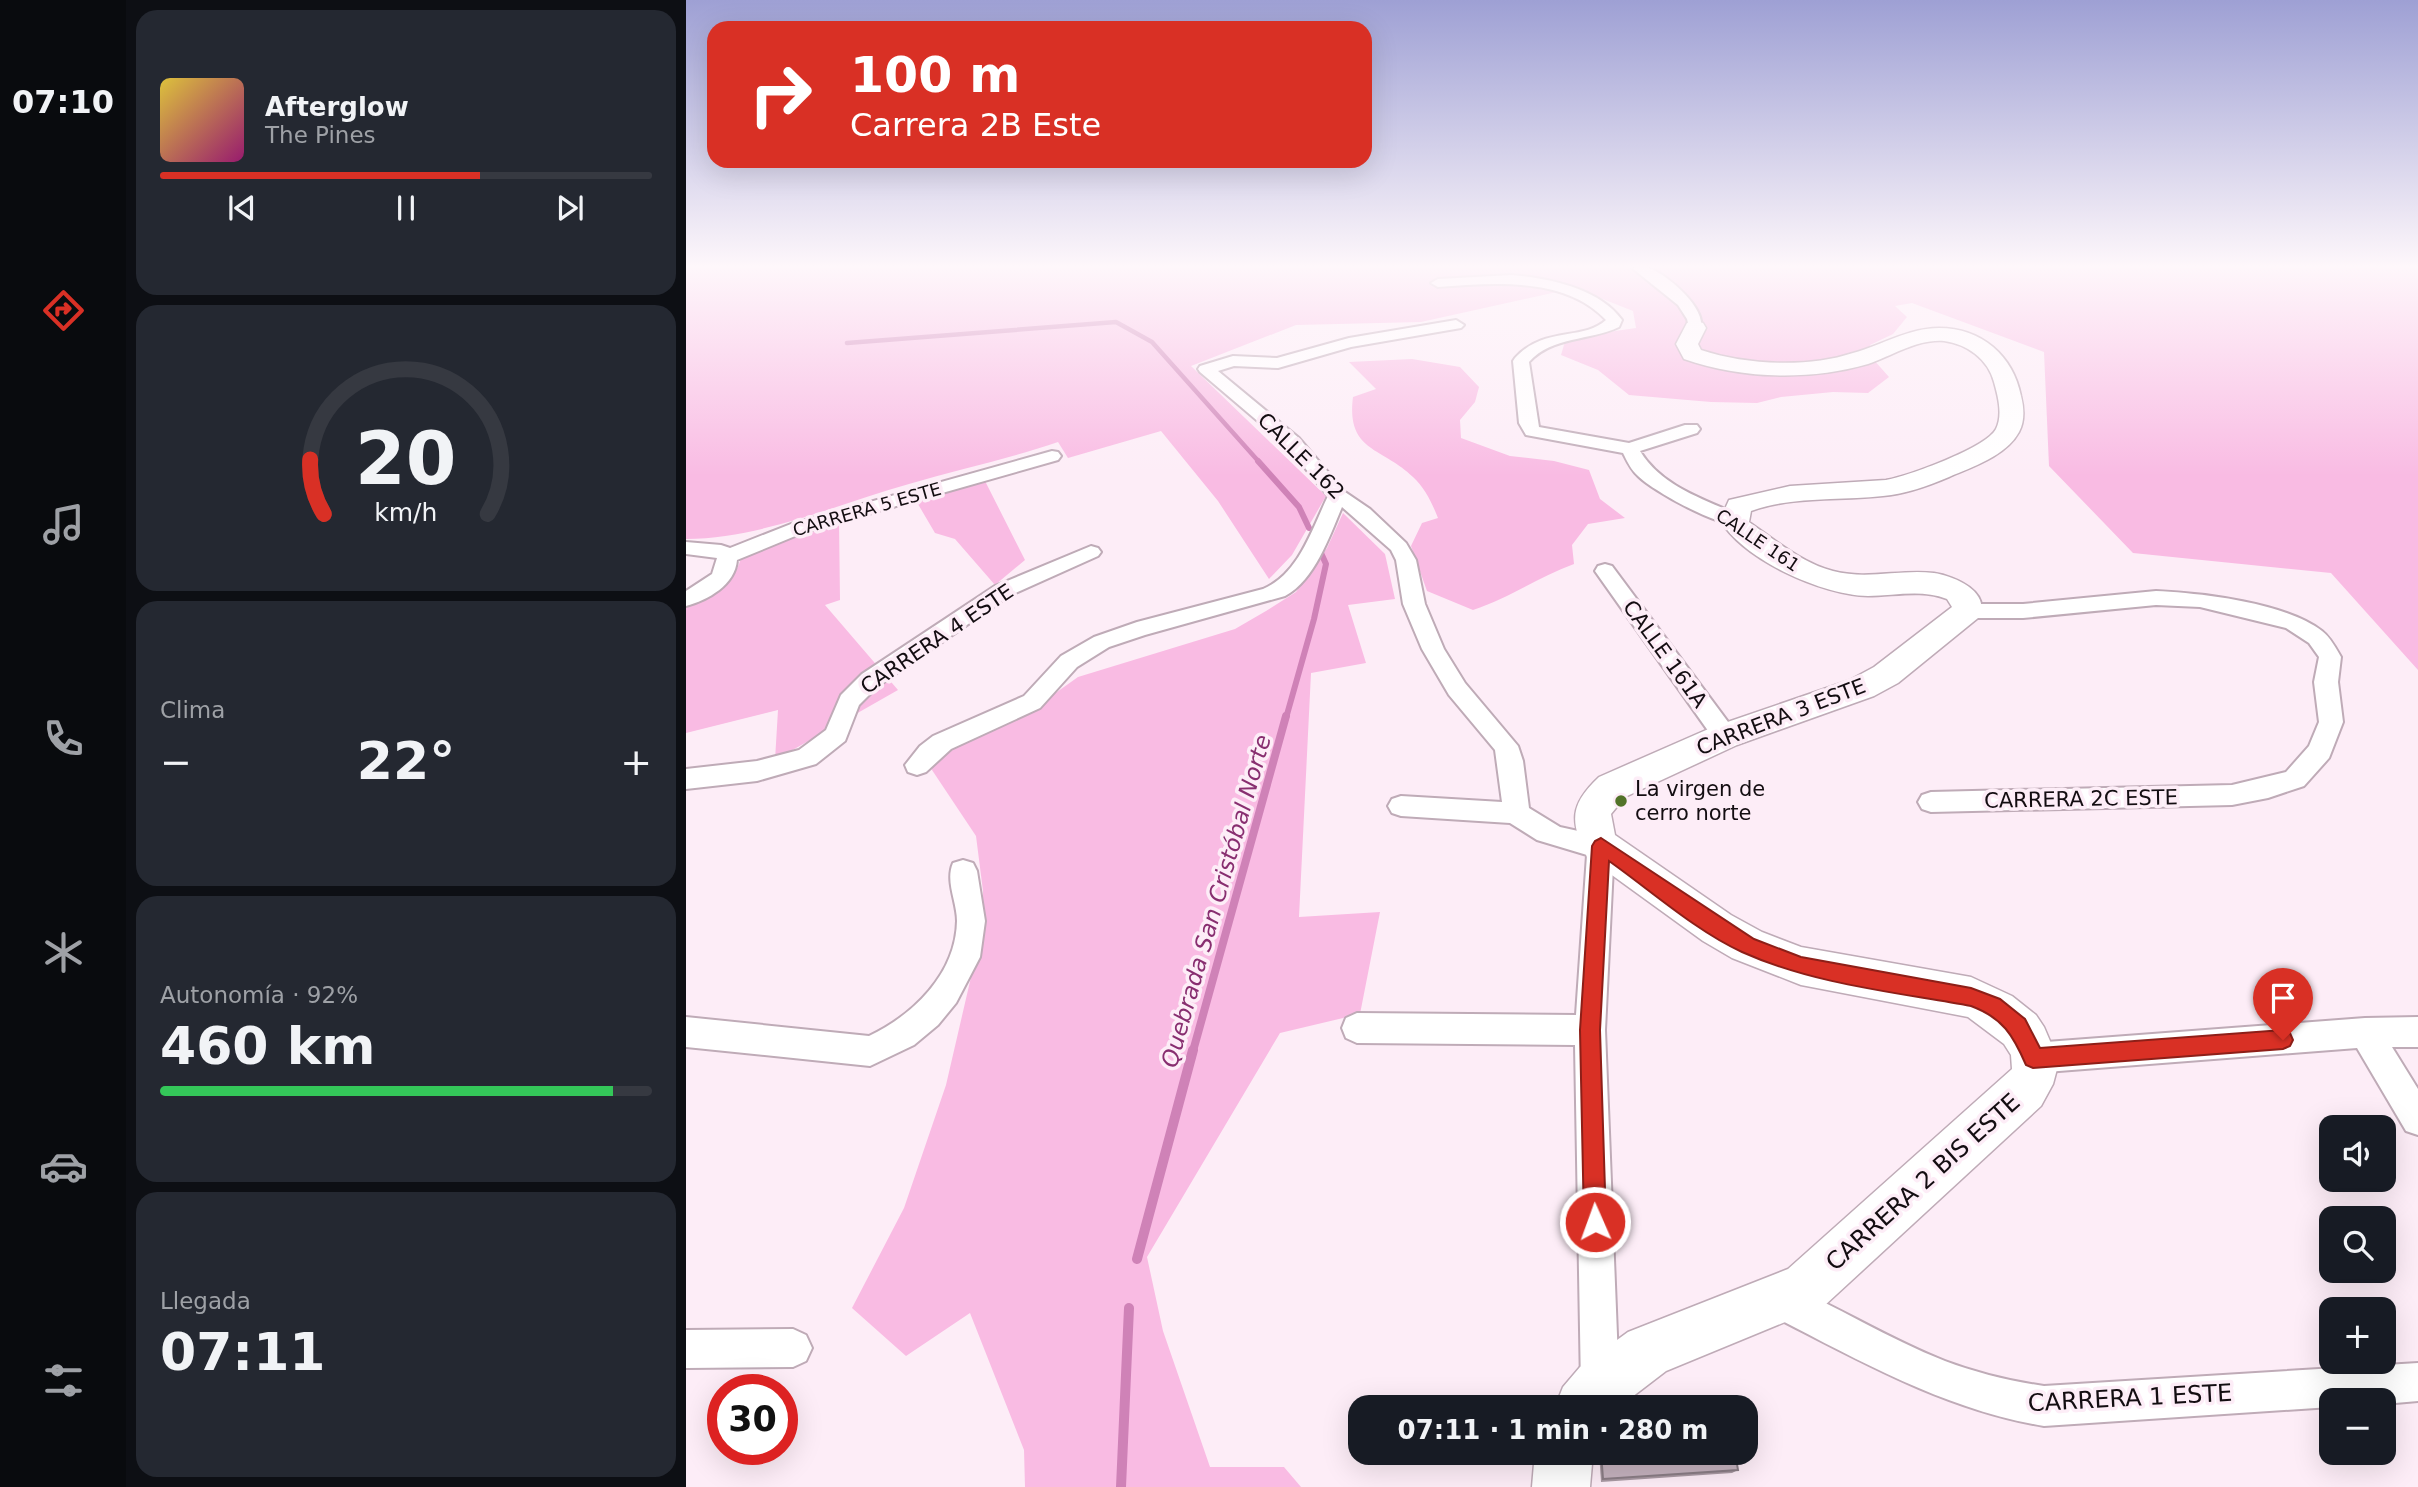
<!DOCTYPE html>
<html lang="es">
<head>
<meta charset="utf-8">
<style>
  body { margin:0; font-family:"DejaVu Sans",sans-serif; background:#242831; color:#f1f3f6; height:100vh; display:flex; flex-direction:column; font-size:26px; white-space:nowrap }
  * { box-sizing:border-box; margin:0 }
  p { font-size:23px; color:#9ea1a6 }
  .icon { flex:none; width:38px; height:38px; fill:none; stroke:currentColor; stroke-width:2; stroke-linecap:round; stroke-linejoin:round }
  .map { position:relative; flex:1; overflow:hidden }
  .side { display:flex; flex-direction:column; gap:10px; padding:10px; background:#0d0f14; width:560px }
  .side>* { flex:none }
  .top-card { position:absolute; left:21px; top:21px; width:665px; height:147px; border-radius:21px; box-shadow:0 7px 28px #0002; background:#d93025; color:#fff; overflow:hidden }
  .buttons { position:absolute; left:1633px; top:1115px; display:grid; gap:14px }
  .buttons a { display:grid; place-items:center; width:77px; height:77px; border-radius:14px; background:#171b24; box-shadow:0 7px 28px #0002; font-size:35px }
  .speed { position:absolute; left:21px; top:1374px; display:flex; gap:14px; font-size:35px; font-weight:700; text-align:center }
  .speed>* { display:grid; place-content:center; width:91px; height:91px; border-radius:50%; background:#171b24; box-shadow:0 7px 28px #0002; line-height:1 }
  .speed .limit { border:10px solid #d22; background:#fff; color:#111 }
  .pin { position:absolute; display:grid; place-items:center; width:60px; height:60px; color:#fff; margin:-72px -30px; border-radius:50% 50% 50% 0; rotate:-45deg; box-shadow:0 0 7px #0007 }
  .pin .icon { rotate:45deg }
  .me { position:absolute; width:77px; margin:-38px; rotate:358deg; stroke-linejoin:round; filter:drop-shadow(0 0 5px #0008) }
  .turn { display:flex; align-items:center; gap:24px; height:147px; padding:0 28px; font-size:32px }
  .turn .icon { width:91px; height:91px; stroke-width:2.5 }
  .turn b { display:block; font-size:49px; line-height:60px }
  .big { font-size:52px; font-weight:700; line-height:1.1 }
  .side .widget { flex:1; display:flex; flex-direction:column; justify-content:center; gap:10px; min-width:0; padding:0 24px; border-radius:21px; background:#242831 }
  .side .dial { align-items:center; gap:0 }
  .dial svg { height:182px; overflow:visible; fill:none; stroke:#363941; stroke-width:7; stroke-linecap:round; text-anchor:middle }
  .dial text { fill:#f1f3f6; stroke:none }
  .song { display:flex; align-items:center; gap:21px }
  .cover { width:84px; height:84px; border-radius:10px; background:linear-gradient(135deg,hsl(50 70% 55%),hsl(320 70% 35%)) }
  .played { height:7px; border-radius:4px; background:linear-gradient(90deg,#d93025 65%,#363941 65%) }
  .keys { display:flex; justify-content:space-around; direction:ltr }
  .heat { display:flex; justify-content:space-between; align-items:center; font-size:38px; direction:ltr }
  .charge { height:10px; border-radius:5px; background:linear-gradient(90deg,#34c759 92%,#363941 0) }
  .trip { position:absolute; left:662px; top:1395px; width:410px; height:70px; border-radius:21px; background:#171b24; box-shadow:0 7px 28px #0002; font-weight:700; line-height:70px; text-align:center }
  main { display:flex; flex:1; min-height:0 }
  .tabs { display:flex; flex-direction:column; width:126px; justify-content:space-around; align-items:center; background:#090b0e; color:#9ea1a6 }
  .tabs .icon { width:49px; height:49px }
  .tabs .current { color:#d93025 }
  .tabs b { font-size:32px; color:#f1f3f6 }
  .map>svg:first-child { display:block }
  .green { fill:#f9bbe3 }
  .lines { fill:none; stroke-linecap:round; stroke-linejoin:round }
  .stream-far3 { stroke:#cf82b7; stroke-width:4.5 }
  .stream-far2 { stroke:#cf82b7; stroke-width:6 }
  .stream-far1 { stroke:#cf82b7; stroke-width:8 }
  .stream { stroke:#cf82b7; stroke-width:10 }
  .street-casing { stroke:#bfabb7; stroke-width:4 }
  .secondary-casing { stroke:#bfabb7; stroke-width:3 }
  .street { fill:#fff; fill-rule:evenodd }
  .secondary { fill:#fff; fill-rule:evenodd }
  .wall { fill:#a999a3 }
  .building { fill:#c5b2be; stroke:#8a7d85; stroke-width:2 }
  .route { fill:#d93025; stroke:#8d1f18; stroke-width:2 }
  .poi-dot { fill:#527329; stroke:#fdedf7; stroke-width:2.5 }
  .labels { text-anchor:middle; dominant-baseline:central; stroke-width:7; stroke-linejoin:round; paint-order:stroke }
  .far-street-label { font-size:18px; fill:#130d11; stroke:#fdedf7 }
  .street-label { font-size:21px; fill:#130d11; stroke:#fdedf7 }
  .poi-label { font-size:21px; fill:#130d11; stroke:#fdedf7; text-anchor:start }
  .water-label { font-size:23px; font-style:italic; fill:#882e70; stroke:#fdedf7 }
  .near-street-label { font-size:24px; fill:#130d11; stroke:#fdedf7 }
</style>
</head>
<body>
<main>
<nav class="tabs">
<b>07:10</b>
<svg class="icon current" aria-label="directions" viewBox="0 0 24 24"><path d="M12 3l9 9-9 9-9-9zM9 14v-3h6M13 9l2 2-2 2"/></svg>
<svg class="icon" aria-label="music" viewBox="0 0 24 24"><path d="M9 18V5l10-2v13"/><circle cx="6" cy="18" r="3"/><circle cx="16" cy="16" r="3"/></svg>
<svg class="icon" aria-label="phone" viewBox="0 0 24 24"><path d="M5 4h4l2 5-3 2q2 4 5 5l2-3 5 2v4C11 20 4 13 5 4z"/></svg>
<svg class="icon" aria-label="climate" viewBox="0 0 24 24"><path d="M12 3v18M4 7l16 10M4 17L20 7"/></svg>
<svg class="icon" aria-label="car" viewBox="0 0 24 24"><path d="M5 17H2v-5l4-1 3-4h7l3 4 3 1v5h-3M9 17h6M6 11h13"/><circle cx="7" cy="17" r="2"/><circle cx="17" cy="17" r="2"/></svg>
<svg class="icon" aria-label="filters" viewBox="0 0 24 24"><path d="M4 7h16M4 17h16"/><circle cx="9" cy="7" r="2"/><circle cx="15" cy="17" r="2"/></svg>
</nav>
<section class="side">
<div class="widget">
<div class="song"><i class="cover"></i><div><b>Afterglow</b><p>The Pines</p></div></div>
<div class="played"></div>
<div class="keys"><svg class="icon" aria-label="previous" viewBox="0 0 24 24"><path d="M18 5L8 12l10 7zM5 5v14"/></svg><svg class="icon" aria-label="pause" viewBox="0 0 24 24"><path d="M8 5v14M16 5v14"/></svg><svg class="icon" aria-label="next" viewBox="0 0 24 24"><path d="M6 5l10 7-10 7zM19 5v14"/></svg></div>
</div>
<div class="widget dial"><svg viewBox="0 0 100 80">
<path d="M14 69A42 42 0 1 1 86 69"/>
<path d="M14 69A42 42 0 0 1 8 45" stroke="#d93025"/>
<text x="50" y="56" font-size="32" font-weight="700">20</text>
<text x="50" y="72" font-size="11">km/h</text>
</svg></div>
<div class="widget"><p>Clima</p>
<div class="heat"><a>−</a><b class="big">22°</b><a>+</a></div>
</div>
<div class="widget"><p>Autonomía · 92%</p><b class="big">460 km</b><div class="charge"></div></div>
<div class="widget"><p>Llegada</p><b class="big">07:11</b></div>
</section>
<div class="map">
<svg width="1732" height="1487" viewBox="0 0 1732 1487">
  <rect width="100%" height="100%" fill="#fdedf7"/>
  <path class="green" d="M0 268H1732V670L1645 573 1447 553 1363 466 1358 352 1226 303 1209 306 1221 317 1207 334 1184 345 1187 359 1203 377 1182 393 1147 392 1095 397 1071 403 1025 402 943 395 912 370 875 355 880 338 950 328 947 311 889 288 735 322 610 325 505 366 640 496 606 555 583 579 532 501 475 431 382 458 372 442C323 459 273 469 223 484 149 505 77 538 0 539Z
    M726 359 774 367 793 387 789 402 774 420 775 438 824 456 868 461 903 470 914 499 939 518 902 524 886 545 888 564C852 577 824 598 787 610L741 591 725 546 736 523 752 518C746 503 739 488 727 477 696 447 660 452 667 397L690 389 663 362Z
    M299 481 339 560 309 585 269 539 249 533 229 499Z
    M657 513 699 554 709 599 662 605 680 663 625 673 613 917 694 912 674 1014 594 1033 461 1257 477 1331 524 1467H598L615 1487H339L338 1450 284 1313 220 1356 166 1308 218 1208 260 1085 295 934 297 891 290 836 246 770 248 757 265 742 347 709 392 677 549 629 580 611 610 592 641 548Z
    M153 521 154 600 139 605 212 690 89 760 92 710 0 733V608C25 595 47 587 55 558Z"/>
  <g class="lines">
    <path class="stream-far3" d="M161 343 430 322 466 342 574 463"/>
    <path class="stream-far2" d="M572 461 613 507 623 528
      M600 718 628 619 640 564 635 553"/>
    <path class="stream-far1" d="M507 1051 600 716"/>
    <path class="stream" d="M451 1259 507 1050
      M435 1487 443 1308"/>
    <defs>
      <path id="street" d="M946 268C951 268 958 267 963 268 982 275 1023 310 1014 331H1004L1001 319 992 305Z
        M826 275C862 278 913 288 936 320L933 327C904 341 866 336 843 362L853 427 943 443 999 425H1011L1014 429 1011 433 954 451C976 487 1018 499 1055 516L1058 520 1055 524C1035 529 967 491 952 476 945 470 941 461 937 453L840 435 833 423 827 361 829 358C858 326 897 341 920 320 879 276 806 283 752 287L745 283 752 279Z
        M770 320 778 325 775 328 665 347 592 368 548 366 532 371 613 438 659 492 684 509 720 543 730 560 739 604 758 649 779 683 832 746 837 761 843 808 874 827 924 838 928 846 919 1030 933 1386 928 1400 914 1405 900 1400 895 1386 889 1045 671 1043 660 1038 656 1028 660 1018 671 1013 890 1015 901 855 851 840 824 823 715 816 706 813 702 806 706 799 715 796 816 802 809 750 763 695 736 649 717 604 710 560 705 550 656 507C643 537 629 580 599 596L459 635 423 647 391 667 354 708 265 749 240 772 231 775 222 772 219 765 234 746 247 736 338 696 375 656 408 637 451 622 577 589C613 574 626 529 642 496L601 446 514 372 512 369 514 366 547 356 591 358 663 338Z
        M366 451 372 452 375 456 372 460 119 532 51 560C49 585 22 600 0 606V591L26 574 31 558 0 554V542L35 545 44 548 105 524Z
        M405 546 412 548 415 552 412 556 323 596 192 686 173 705 159 741 130 764 71 781 0 789V769L71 761 113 750 140 730 155 695 176 674 309 586Z
        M919 564 926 566 1048 730 1051 736 1048 742 1039 745 1030 742 909 571 912 566Z
        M1470 591C1516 593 1600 603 1636 631 1644 637 1650 648 1655 657L1652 682 1657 722 1643 758 1618 786 1582 798 1546 805 1245 812 1236 809 1232 802 1236 795 1245 792 1546 785 1600 772 1623 746 1633 722 1628 682 1633 657 1623 643 1600 628 1514 607 1470 605 1337 618H1281L1273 616 1270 611 1273 606 1281 604H1337Z
        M277 860 287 863 291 871 299 921 294 957 270 1003 252 1025 228 1045 184 1066 0 1047V1017L183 1036C227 1015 270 974 271 921 271 902 259 881 267 863Z
        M1732 1017V1047H1706L1732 1089V1135L1720 1131 1671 1048 1347 1073 1336 1069 1331 1058 1336 1047 1347 1043 1679 1018Z
        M1094 1282C1150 1305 1202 1339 1259 1361 1291 1373 1324 1381 1358 1386L1732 1363V1401L1698 1404V1400H1645V1407L1358 1426C1257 1409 1171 1359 1081 1313L1076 1300 1081 1287Z
        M107 1329 120 1335 126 1348 120 1361 107 1367 0 1368V1330Z"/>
      <path id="secondary" d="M1009 321 1017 323 1020 328 1012 344 1015 350C1060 365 1122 368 1167 353 1196 345 1223 328 1253 328 1296 328 1327 356 1335 396 1338 408 1339 421 1333 432 1320 456 1286 467 1263 477 1242 486 1219 494 1197 496 1153 501 1106 496 1065 511L1063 522C1089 540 1116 563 1147 571 1181 580 1214 569 1248 573 1269 576 1307 593 1292 618L1212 683 1188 696 1051 745 939 797 925 814 929 835 1045 915 1076 932 1115 947 1285 977 1326 996 1350 1015 1358 1027 1370 1055 1371 1069 1367 1084 1355 1106 1138 1306 980 1371 933 1407H869L877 1387 894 1367 942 1332 1102 1269 1326 1069 1325 1055 1318 1044 1282 1017 1115 985 1046 958 1017 941 901 857C884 822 883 805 913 777L1027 727 1164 680 1188 667 1266 607 1261 599C1235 589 1209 596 1182 596 1136 595 1058 560 1034 520L1043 500 1104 486 1200 480C1222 476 1300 448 1310 429 1317 415 1312 396 1308 382 1302 359 1281 344 1258 341 1231 339 1206 356 1182 364 1123 381 1056 379 998 359L990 344 1001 323Z
        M849 1452H907L904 1487H846Z"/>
    </defs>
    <use href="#street" class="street-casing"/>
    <use href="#secondary" class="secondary-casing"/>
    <use href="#street" class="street"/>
    <use href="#secondary" class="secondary"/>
  </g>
  <path class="wall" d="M913 1452H1049L1052 1470 1046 1473 915 1482Z"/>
  <path class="building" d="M915 1452H1049L1052 1470 917 1479Z"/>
  <linearGradient id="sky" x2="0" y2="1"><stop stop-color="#9ea0d4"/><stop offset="0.56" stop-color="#fef7fb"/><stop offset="1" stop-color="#fef7fb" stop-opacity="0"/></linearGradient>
  <rect width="1732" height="476" fill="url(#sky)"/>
  <path class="route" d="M915 838 1068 939 1115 957 1285 988 1314 999 1339 1019 1354 1048 1597 1030 1604 1033 1607 1040 1604 1046 1597 1049 1347 1068 1340 1065C1327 1035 1317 1018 1285 1006 1208 992 1127 984 1056 952 1010 931 964 890 923 861L914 1030 920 1222 917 1230 909 1234 901 1230 898 1222 894 1030 906 846 909 841Z"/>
  <circle class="poi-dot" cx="935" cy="801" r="7"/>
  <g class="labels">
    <g class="far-street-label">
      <text transform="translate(181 509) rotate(-16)">CARRERA 5 ESTE</text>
      <text transform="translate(1072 540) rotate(34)">CALLE 161</text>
    </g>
    <g class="street-label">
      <text transform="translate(615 456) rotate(45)">CALLE 162</text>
      <text transform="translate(251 639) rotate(-34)">CARRERA 4 ESTE</text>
      <text transform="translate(979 654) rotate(54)">CALLE 161A</text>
      <text transform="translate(1095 717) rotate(-21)">CARRERA 3 ESTE</text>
      <text transform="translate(1395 799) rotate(-1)">CARRERA 2C ESTE</text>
    </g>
    <g class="poi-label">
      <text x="949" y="789">La virgen de<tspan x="949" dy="24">cerro norte</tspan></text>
    </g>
    <g class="water-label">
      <text transform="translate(530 901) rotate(-74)">Quebrada San Cristóbal Norte</text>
    </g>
    <g class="near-street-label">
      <text transform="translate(1237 1182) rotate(-42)">CARRERA 2 BIS ESTE</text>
      <text transform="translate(1444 1398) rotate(-3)">CARRERA 1 ESTE</text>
    </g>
  </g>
</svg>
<div class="buttons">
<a><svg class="icon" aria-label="sound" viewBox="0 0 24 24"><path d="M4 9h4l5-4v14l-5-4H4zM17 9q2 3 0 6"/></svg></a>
<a><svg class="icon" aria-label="search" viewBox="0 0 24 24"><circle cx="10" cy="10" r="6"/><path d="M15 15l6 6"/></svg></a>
<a>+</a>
<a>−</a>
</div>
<div class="speed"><div class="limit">30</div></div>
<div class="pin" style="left:1597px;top:1040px;background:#d93025"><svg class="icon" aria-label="arrive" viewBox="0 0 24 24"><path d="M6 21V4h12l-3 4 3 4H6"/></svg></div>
<svg class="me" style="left:909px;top:1222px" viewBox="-20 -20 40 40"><circle r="17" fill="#d93025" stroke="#fff" stroke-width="3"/><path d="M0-11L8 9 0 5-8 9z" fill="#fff"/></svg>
<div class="trip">07:11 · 1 min · 280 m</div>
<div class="top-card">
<div class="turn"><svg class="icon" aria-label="right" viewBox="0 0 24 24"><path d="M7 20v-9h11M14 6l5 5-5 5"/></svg><div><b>100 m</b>Carrera 2B Este</div></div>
</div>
</div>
</main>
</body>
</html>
